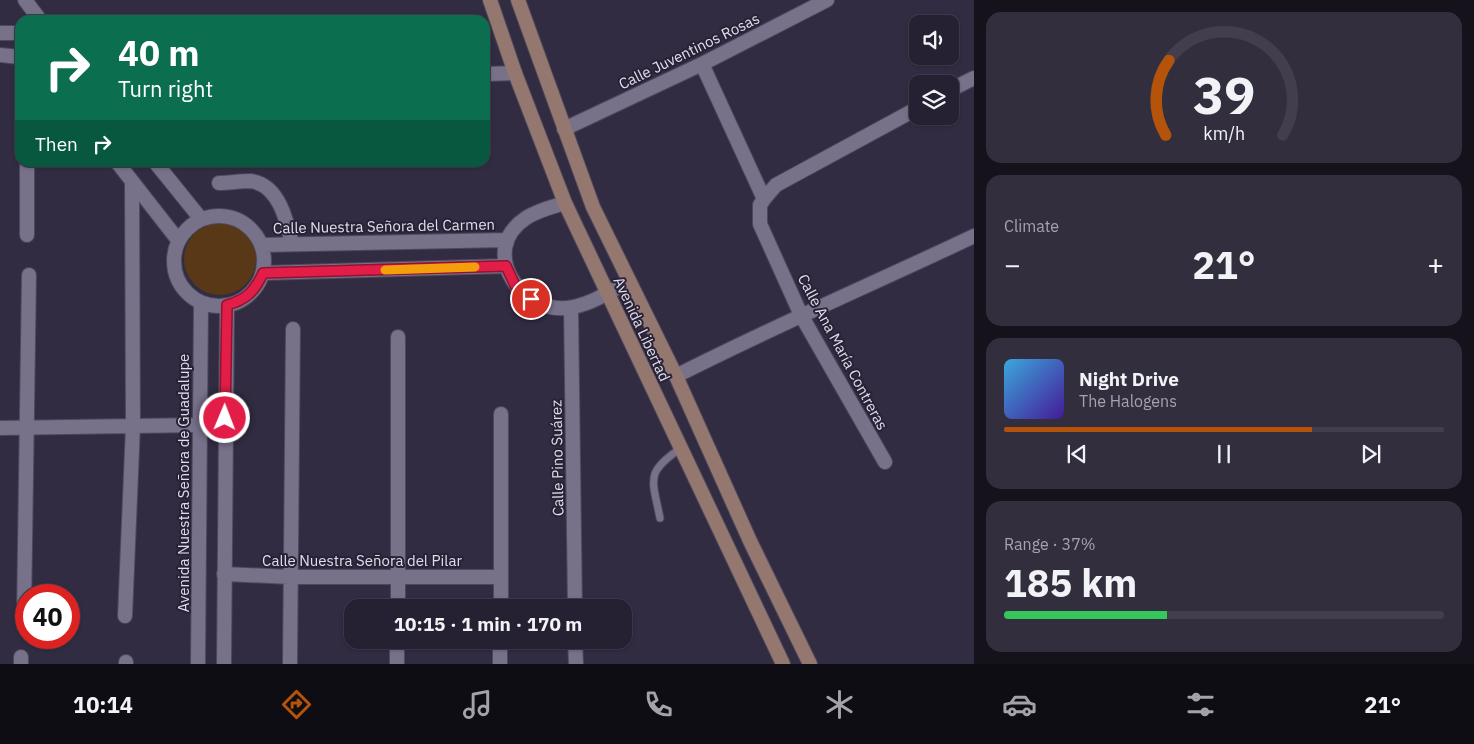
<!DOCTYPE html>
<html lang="en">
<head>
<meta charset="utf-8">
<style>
  body { margin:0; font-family:"IBM Plex Sans",sans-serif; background:#322e3e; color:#f1f3f6; height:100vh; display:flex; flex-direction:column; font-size:19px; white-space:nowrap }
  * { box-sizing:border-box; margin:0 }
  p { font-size:16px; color:#a4a3ac }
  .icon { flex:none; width:28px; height:28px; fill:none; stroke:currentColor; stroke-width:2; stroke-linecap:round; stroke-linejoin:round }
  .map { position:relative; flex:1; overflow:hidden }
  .sheet { display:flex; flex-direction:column; gap:12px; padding:12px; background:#15121c; width:500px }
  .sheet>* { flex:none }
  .banner { position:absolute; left:15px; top:15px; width:475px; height:152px; border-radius:15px; box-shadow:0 1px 4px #0004,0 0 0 1px #423e4d; background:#0b6e4f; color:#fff; overflow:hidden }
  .fabs { position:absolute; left:909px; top:15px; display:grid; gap:10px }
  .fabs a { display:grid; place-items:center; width:50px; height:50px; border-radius:10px; background:#262132; box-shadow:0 1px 4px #0004,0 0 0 1px #423e4d; font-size:25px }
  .speed { position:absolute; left:15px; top:584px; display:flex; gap:10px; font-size:25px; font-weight:700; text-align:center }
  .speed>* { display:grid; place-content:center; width:65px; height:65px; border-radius:50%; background:#262132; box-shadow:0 1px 4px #0004,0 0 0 1px #423e4d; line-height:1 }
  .speed .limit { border:8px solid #d22; background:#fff; color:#111 }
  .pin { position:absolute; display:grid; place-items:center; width:42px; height:42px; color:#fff; margin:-21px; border:2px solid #fff; border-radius:50%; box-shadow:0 1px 5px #0007 }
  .me { position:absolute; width:55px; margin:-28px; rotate:1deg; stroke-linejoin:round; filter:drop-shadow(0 0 4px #0008) }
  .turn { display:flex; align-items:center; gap:18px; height:105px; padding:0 20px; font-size:22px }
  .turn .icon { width:65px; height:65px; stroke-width:2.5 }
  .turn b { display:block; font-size:35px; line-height:42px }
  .then { display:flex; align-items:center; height:48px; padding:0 20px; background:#0003; gap:10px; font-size:19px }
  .big { font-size:38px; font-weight:700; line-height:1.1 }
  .sheet .widget { flex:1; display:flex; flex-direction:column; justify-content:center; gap:8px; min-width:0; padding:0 18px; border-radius:15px; background:#322e3e }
  .sheet .dial { align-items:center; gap:0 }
  .dial svg { height:130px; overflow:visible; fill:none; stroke:#423e4d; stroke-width:7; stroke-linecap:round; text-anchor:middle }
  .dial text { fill:#f1f3f6; stroke:none }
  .song { display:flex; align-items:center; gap:15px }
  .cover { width:60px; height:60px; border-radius:8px; background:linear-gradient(135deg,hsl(200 70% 55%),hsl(260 70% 35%)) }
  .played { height:5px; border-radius:2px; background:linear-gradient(90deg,#b45309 70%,#423e4d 70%) }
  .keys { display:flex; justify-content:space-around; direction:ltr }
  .heat { display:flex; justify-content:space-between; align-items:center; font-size:28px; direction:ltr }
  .charge { height:8px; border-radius:4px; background:linear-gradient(90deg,#34c759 37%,#423e4d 0) }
  .trip { position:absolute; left:344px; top:599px; width:288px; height:50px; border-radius:15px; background:#262132; box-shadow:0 1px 4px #0004,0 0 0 1px #423e4d; font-weight:700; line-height:50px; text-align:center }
  .tabs { display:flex; height:80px; justify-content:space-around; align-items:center; background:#0f0d14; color:#a4a3ac }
  .tabs .icon { width:35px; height:35px }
  .tabs .current { color:#b45309 }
  .tabs b { font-size:22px; color:#f1f3f6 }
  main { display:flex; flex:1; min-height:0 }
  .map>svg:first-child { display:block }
  .grass { fill:#593817 }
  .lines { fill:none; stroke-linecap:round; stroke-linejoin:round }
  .service-casing { stroke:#4d485b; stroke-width:9 }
  .minor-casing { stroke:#4d485b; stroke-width:16 }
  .tertiary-casing { stroke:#4d485b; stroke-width:16 }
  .secondary-casing { stroke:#4d485b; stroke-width:16 }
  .service { stroke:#77718a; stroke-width:7 }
  .minor { stroke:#77718a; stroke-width:14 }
  .tertiary { stroke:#77718a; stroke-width:14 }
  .secondary { stroke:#947870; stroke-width:14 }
  .route-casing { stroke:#92132f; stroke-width:12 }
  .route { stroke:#e11d48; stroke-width:9 }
  .slow { stroke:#f59e0b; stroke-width:9 }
  .labels { text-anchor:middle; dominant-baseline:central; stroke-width:4; stroke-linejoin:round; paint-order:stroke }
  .street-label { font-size:15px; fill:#e0ddeb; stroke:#282237 }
</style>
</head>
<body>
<main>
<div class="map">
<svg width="974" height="664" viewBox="0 0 974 664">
  <rect width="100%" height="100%" fill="#322c42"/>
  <path class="grass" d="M184 259a36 36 0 1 1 72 0a36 36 0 1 1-72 0Z"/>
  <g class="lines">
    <defs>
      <path id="service" d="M660 518C652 478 645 473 681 448"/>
      <path id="minor" d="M25 0 40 20
        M702 64 764 199 760 205V224L801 315 885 462
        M485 74 515 73
        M950 90 974 78
        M564 129 702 64 827 0
        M219 183C229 183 240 181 250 181 279 184 287 221 292 244
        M764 199 776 185 918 108
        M27 235V162
        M571 308 575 608
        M398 337V608
        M676 376C774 326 875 283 974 236
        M0 428 201 425
        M224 574 290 577H501
        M501 608V414
        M24 612 29 275
        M125 616 133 426 132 183
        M575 640 576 664
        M21 664V657
        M126 664V662
        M290 664 293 329
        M397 664V640
        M500 664V640"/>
      <path id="tertiary" d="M0 33H20
        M0 55 20 57
        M117 162 178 240
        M155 162 201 219
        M565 203C552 207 538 210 526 218 476 251 523 318 573 307 593 303 611 291 629 281
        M174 261a45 45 0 1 1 90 0a45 45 0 1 1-90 0Z
        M263 245 506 240
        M263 273 506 266
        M198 664 201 303
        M224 664 227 305"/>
      <path id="secondary" d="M490 0 515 73 565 203 783 664
        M518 0 593 207 676 376 750 541 810 664"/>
    </defs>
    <use href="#service" class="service-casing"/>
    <use href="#minor" class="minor-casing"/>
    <use href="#tertiary" class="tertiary-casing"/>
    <use href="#secondary" class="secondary-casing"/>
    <use href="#service" class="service"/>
    <use href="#minor" class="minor"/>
    <use href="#tertiary" class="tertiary"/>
    <use href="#secondary" class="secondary"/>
  </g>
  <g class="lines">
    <defs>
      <path id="route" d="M225 418 227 305C246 300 255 291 263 273L506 266 515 285 531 299"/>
    </defs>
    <use href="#route" class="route-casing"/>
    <use href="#route" class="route"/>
    <path class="slow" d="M385 270 475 267"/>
  </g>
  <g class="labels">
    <g class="street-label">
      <text transform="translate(689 51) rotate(-26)">Calle Juventinos Rosas</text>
      <text transform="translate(384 226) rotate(-1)">Calle Nuestra Señora del Carmen</text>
      <text transform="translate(642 329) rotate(65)">Avenida Libertad</text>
      <text transform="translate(843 352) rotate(62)">Calle Ana María Contreras</text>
      <text transform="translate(557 458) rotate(-91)">Calle Pino Suárez</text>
      <text transform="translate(183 483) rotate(-90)">Avenida Nuestra Señora de Guadalupe</text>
      <text x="362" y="560">Calle Nuestra Señora del Pilar</text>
    </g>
  </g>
</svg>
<div class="fabs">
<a><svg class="icon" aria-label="sound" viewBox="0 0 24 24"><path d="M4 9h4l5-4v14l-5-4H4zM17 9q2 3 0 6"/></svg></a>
<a><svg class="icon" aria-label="layers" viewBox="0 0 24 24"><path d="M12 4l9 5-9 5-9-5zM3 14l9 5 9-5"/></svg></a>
</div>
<div class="speed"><div class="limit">40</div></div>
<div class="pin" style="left:531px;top:299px;background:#d93025"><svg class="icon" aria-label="arrive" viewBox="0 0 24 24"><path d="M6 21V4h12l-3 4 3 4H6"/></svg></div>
<svg class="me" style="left:225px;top:418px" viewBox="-20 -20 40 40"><circle r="17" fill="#e11d48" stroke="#fff" stroke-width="3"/><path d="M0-11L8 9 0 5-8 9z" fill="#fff"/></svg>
<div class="trip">10:15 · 1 min · 170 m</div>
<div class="banner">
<div class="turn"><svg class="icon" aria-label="right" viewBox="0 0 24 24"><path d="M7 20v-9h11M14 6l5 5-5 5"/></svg><div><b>40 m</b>Turn right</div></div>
<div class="then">Then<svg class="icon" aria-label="right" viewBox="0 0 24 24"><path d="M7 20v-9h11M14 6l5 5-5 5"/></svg></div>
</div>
</div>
<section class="sheet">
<div class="widget dial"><svg viewBox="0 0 100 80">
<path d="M14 69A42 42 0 1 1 86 69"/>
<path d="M14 69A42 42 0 0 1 16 23" stroke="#b45309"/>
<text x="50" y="56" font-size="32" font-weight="700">39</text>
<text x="50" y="72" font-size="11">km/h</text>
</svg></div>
<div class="widget"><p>Climate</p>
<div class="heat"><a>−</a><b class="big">21°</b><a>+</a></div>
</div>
<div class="widget">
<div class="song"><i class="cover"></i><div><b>Night Drive</b><p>The Halogens</p></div></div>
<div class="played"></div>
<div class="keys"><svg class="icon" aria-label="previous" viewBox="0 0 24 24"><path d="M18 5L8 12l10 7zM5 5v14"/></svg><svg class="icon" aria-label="pause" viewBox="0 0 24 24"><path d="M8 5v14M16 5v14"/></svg><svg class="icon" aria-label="next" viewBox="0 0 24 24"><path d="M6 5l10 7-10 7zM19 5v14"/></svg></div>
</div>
<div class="widget"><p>Range · 37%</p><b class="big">185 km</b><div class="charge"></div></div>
</section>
</main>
<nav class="tabs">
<b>10:14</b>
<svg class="icon current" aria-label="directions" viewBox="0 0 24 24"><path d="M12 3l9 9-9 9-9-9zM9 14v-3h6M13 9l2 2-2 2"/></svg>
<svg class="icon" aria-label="music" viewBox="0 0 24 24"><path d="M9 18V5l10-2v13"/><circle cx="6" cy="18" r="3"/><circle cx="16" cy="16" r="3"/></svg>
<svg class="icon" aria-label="phone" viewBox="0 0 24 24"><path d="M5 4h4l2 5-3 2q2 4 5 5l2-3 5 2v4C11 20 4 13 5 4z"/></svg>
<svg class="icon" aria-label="climate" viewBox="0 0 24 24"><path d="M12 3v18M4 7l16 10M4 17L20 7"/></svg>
<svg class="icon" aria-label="car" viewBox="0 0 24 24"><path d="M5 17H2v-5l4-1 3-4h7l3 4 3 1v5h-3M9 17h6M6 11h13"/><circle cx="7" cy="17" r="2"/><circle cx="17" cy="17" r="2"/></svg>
<svg class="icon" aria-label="filters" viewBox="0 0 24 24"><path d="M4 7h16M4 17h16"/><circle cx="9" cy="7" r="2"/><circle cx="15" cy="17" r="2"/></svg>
<b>21°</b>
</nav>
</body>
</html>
